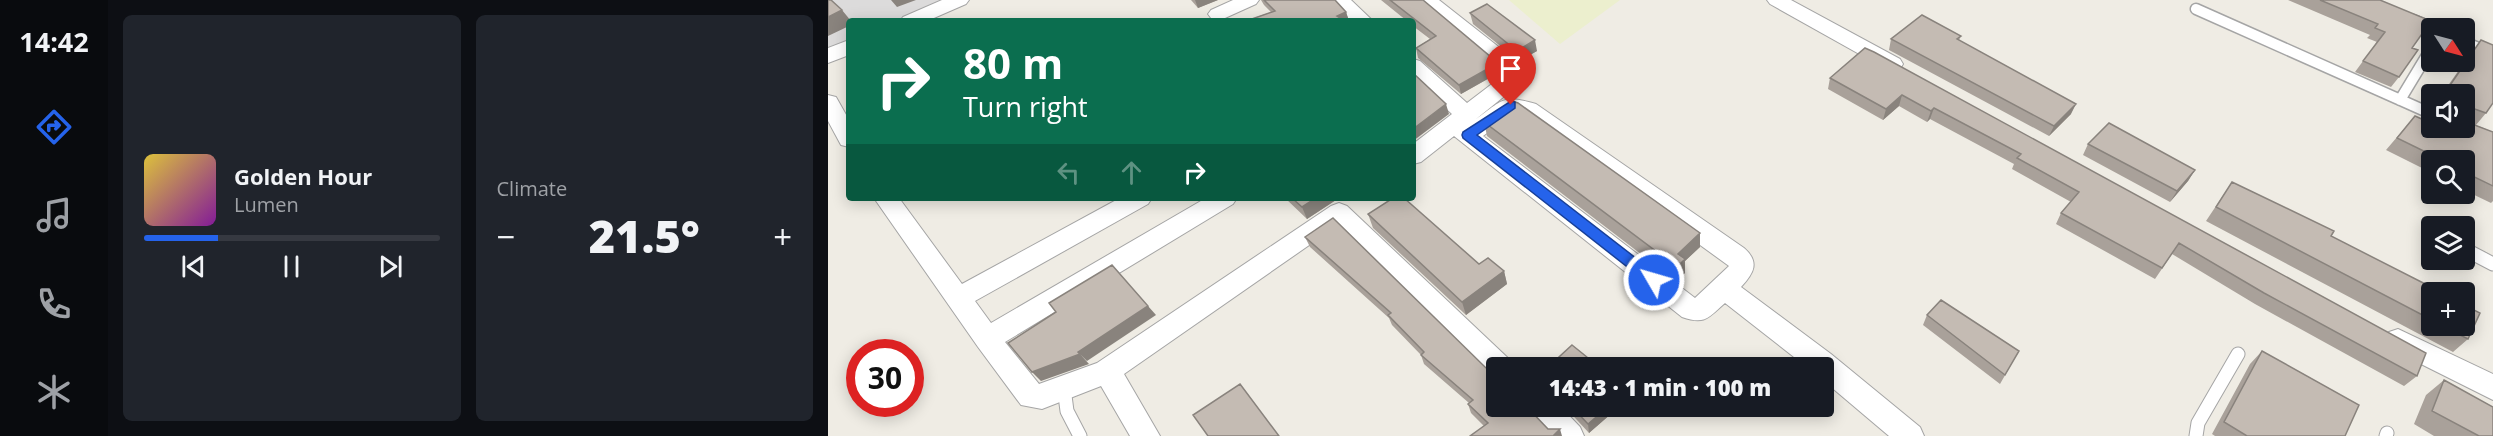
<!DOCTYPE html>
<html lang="en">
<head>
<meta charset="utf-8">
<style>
  body { margin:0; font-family:"Open Sans",sans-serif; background:#20242c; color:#f1f3f6; height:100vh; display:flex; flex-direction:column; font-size:22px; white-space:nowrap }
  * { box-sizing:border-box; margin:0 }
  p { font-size:20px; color:#9ea1a6 }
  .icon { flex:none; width:33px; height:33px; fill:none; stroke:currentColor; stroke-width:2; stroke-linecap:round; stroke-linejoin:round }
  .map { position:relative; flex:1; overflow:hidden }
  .details { display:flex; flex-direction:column; gap:15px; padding:15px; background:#0d0f14; width:720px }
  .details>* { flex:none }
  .banner { position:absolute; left:18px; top:18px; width:570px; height:183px; border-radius:6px; box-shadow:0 3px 15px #0003; background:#0b6e4f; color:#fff; overflow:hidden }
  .needle { width:39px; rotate:126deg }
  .controls { position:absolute; left:1593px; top:18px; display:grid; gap:12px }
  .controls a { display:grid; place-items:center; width:54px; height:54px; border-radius:6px; background:#171b24; box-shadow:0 3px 15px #0003; font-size:30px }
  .speed { position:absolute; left:18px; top:339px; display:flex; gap:12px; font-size:30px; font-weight:700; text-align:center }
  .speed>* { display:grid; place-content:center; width:78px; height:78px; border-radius:50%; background:#171b24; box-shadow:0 3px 15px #0003; line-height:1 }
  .speed .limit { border:9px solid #d22; background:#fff; color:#111 }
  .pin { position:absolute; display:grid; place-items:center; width:51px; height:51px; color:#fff; margin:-62px -26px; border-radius:50% 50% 50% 0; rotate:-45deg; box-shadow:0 0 6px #0007 }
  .pin .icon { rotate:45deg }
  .me { position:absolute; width:66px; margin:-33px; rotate:308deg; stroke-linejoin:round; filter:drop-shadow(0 0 4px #0008) }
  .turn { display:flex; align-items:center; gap:21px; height:126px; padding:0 18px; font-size:27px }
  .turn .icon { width:78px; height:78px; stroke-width:2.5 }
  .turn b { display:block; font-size:42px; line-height:51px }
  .lanes { display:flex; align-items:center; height:57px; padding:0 18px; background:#0003; justify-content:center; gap:30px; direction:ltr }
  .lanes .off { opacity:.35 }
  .big { font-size:45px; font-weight:800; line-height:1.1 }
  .details .widget { flex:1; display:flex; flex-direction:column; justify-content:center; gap:9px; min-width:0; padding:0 21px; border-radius:9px; background:#20242c }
  .song { display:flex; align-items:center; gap:18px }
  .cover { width:72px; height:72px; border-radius:9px; background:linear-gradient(135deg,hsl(50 70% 55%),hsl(290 70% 35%)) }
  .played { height:6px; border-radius:3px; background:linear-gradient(90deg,#2563eb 25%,#363941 25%) }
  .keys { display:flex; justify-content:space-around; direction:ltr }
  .heat { display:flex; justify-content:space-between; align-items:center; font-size:33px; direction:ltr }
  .details .tiles { flex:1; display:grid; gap:15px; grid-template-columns:repeat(2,1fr) }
  .trip { position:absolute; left:658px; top:357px; width:348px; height:60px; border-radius:6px; background:#171b24; box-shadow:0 3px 15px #0003; font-weight:800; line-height:60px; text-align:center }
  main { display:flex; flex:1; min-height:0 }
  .tabs { display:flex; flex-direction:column; width:108px; justify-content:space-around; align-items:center; background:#090b0e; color:#9ea1a6 }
  .tabs .icon { width:42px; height:42px }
  .tabs .selected { color:#2563eb }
  .tabs b { font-size:27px; color:#f1f3f6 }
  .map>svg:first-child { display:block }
  .residential { fill:#dcdbdb }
  .farmland { fill:#ecefce }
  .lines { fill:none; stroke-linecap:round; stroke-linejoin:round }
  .lane-far1-casing { stroke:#a5a5a5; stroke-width:13 }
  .lane-casing { stroke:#a5a5a5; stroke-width:15 }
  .street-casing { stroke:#a5a5a5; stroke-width:2 }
  .lane-far1 { stroke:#fff; stroke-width:10 }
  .lane { stroke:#fff; stroke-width:13 }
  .street { fill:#fff; fill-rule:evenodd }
  .wall { fill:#a9a19a }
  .shaded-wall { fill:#89837d }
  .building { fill:#c4bbb3; stroke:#89837d; stroke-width:1.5 }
  .route { fill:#2563eb; stroke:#184099; stroke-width:1.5 }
</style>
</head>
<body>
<main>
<nav class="tabs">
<b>14:42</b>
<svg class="icon selected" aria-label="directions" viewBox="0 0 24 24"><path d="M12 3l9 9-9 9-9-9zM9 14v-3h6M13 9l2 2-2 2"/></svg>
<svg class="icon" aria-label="music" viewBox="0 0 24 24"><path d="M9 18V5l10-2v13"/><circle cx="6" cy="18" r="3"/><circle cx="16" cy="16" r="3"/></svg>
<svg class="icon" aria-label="phone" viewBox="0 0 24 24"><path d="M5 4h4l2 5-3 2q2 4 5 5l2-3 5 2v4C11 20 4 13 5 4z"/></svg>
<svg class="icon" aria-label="climate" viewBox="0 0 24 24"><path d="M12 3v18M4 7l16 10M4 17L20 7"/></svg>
</nav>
<section class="details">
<div class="tiles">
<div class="widget">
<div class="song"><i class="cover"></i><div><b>Golden Hour</b><p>Lumen</p></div></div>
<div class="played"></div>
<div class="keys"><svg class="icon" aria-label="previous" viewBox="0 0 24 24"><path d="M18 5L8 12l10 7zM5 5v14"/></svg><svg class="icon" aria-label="pause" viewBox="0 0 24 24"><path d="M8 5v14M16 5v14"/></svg><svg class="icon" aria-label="next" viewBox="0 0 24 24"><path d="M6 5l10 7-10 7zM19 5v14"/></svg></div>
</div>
<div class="widget"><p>Climate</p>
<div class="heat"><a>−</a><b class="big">21.5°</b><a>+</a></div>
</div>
</div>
</section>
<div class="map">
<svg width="1665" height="436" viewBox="0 0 1665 436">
  <rect width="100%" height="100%" fill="#efece4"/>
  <path class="residential" d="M0 0H126L76 21H21V44L0 53Z"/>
  <path class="farmland" d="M681 0H792L732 44Z"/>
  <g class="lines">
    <defs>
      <path id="lane-far1" d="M1368 9 1604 114
        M1585 20 1605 28
        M1636 42 1665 54
        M1572 100 1604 47"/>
      <path id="lane" d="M1644 253 1665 264
        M236 388 239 411 252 436
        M1368 436 1370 423 1410 354
        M1558 436 1559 433"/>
      <path id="street" d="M114 0H141L138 4 99 21H72L75 17Z
        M405 0H431L428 4 397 18H383L380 14 383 10Z
        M502 0H523L545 21H523Z
        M589 0H611L686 59 697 73 694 82 648 119C675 100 674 94 708 104L916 248C932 262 926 273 913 287L1003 354 1092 427 1096 436H1061L996 381V368H980L897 303C880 318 877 325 854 317L626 136 593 162 585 164V144L624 114 585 78V59L592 61 639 103 677 74ZM686 113 693 115 901 266 867 298 655 136Z
        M939 0H963L1072 59 1075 64 1072 69 1065 71 1058 69 942 4Z
        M21 40V55L0 63V48Z
        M0 95 8 97 21 120V147L13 145 0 121Z
        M46 198H71L134 284 292 198H324L320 204 147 301 163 323 378 198H409L405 204 177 342 211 384 269 363 503 206 511 203 519 206 682 360 685 368H669V379L662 376 510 225 296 374 332 436H302L273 386 214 409 193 405 150 347Z
        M1570 329 1665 374V400L1561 348 1557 340 1561 332Z
        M698 406H732L752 427 756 436H723L702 415Z"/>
    </defs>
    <use href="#lane-far1" class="lane-far1-casing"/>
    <use href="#lane" class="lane-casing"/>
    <use href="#street" class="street-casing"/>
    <use href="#lane-far1" class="lane-far1"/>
    <use href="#lane" class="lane"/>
    <use href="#street" class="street"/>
  </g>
  <path class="wall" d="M363 0H390L370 8Z
    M433 0H507L518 12 521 21H418L443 12 436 5Z
    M553 0H595L672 72 633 94 590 58 588 48 602 39 585 26V21H579Z
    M1460 0H1552L1584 48 1571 77 1563 87 1527 72 1549 42 1539 38 1542 35Z
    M642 13 709 51 691 61 645 24Z
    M1133 36 1131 40 1243 114 1221 136 1061 50 1063 39Z
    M1653 40 1658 113 1648 125 1665 132V201L1663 203 1636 190V160H1604V173L1558 150 1587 116 1595 120 1604 110V128L1636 94H1614L1643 53Z
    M1037 48 1589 376 1576 386 1427 304 1344 254 1327 279 1228 224 1233 213 1243 202 1184 169 1186 164 1102 119 1099 122 1071 106 1055 120 1000 89 1002 78Z
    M656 122 872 233V247L857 261V273L848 281 659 136Z
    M1260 144 1367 170 1360 181 1342 202 1255 155Z
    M1404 182 1503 236 1604 292V326H1636L1640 339 1625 352 1378 221Z
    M457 198H511L479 219Z
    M540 214 651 264 676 271 679 284 638 315 545 228Z
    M477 237 658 368 698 406 656 426 643 413 640 404 641 403 596 364 593 355 564 325 561 318 482 247Z
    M1099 315 1191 351 1172 384 1095 325Z
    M1434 351 1517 436H1387L1384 434 1422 364Z
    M1616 380 1665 436H1606L1586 424 1598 395Z
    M736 406H792L761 433Z"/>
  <path class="shaded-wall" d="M63 0H88L69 7Z
    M367 0H390L370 8Z
    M14 10 23 21H21V26L0 36V17Z
    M518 12 521 21H511L509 16Z
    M707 40 709 51 691 61 689 51Z
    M670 63 672 72 633 94 631 85Z
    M1074 95 1071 106 1055 120 1058 109Z
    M618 104 621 114 585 141V129Z
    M1248 104 1243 114 1221 136 1226 126Z
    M1106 108 1102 119 1099 122 1103 111Z
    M1367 170 1360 181 1342 202 1349 191Z
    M488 198H511L479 219 474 207Z
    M872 233V247L857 261V273L848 281 850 254Z
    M676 271 679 284 638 315 634 302Z
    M320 306 328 315 259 361 250 352Z
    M252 354 261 364 213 381 204 372Z
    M781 406H792L761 433 760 424Z
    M732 429 734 436H725Z"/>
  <path class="building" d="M0 0H3L14 10 0 17Z
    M436 0H507L518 12 509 16 517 21H418L447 11Z
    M562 0H595L670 63 631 85 588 48 608 36Z
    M1492 0H1552L1603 21 1584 48 1590 50 1571 77 1535 61 1557 32 1547 28 1550 24Z
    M659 4 707 40 689 51 642 13Z
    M1094 15 1133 36 1129 39 1248 104 1226 126 1063 39Z
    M1653 40 1665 45V103L1658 113 1644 108 1639 110 1637 116 1641 123 1665 132V186L1636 172V160H1614L1569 138 1587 116 1596 120 1604 111V128H1636V94H1616Z
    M1037 48 1046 52 1598 353 1589 376 1436 293 1351 243 1334 268 1233 213 1251 192 1189 158 1193 154 1106 108 1103 111 1074 95 1058 109 1002 78Z
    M585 73 618 104 585 129Z
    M684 101 690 103 872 233 850 254 857 259 849 267 656 122Z
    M1281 123 1367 170 1349 191 1260 144Z
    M1404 182 1506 231 1503 236 1613 292H1604V320L1388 207Z
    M464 198H488L474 207Z
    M565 198H576L651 264 660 258 676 271 634 302 540 214Z
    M505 218 658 368 666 372 669 369V406H698L720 429H732L725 436H642L660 423 640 404 645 400 593 355 596 352 560 315 563 313 477 237Z
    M284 265 320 306 250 352 252 354 204 372 180 343 228 312 221 303Z
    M1113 300 1191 351 1177 375 1099 315Z
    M1636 305 1652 313 1640 339 1614 326H1636Z
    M744 345 770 366 768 368H719Z
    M1434 351 1531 405 1517 436H1419L1396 422Z
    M1616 380 1665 407V436H1651L1604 411Z
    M412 384 451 436H380L365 415Z
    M743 406H781L760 424Z"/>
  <path class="route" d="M683 101 687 102V108L649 135 831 276 833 280 831 284H821L635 138 634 135 635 132Z"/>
</svg>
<div class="controls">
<a><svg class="needle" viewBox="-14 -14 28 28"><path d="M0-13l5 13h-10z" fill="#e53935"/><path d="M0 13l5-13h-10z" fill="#9ea1a6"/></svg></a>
<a><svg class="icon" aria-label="sound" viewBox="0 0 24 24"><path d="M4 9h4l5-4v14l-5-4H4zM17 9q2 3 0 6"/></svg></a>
<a><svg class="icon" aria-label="search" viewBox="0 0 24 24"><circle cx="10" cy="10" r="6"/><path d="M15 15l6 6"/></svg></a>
<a><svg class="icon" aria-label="layers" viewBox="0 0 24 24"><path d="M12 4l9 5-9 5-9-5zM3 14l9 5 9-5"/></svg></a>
<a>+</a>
</div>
<div class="speed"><div class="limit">30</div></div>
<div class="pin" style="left:683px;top:105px;background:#d93025"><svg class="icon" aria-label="arrive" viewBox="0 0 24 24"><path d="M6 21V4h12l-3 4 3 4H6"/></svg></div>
<svg class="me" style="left:826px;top:280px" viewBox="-20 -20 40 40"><circle r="17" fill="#2563eb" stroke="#fff" stroke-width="3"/><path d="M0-11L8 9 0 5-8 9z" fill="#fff"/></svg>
<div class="trip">14:43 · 1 min · 100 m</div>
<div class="banner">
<div class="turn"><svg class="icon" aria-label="right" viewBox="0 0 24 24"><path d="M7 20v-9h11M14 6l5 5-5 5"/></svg><div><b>80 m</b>Turn right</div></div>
<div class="lanes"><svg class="icon off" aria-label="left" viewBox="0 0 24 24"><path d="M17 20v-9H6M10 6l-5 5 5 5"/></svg><svg class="icon off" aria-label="ahead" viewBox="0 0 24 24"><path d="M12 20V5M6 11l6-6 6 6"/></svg><svg class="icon" aria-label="right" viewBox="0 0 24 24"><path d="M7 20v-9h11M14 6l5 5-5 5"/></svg></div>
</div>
</div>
</main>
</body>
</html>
